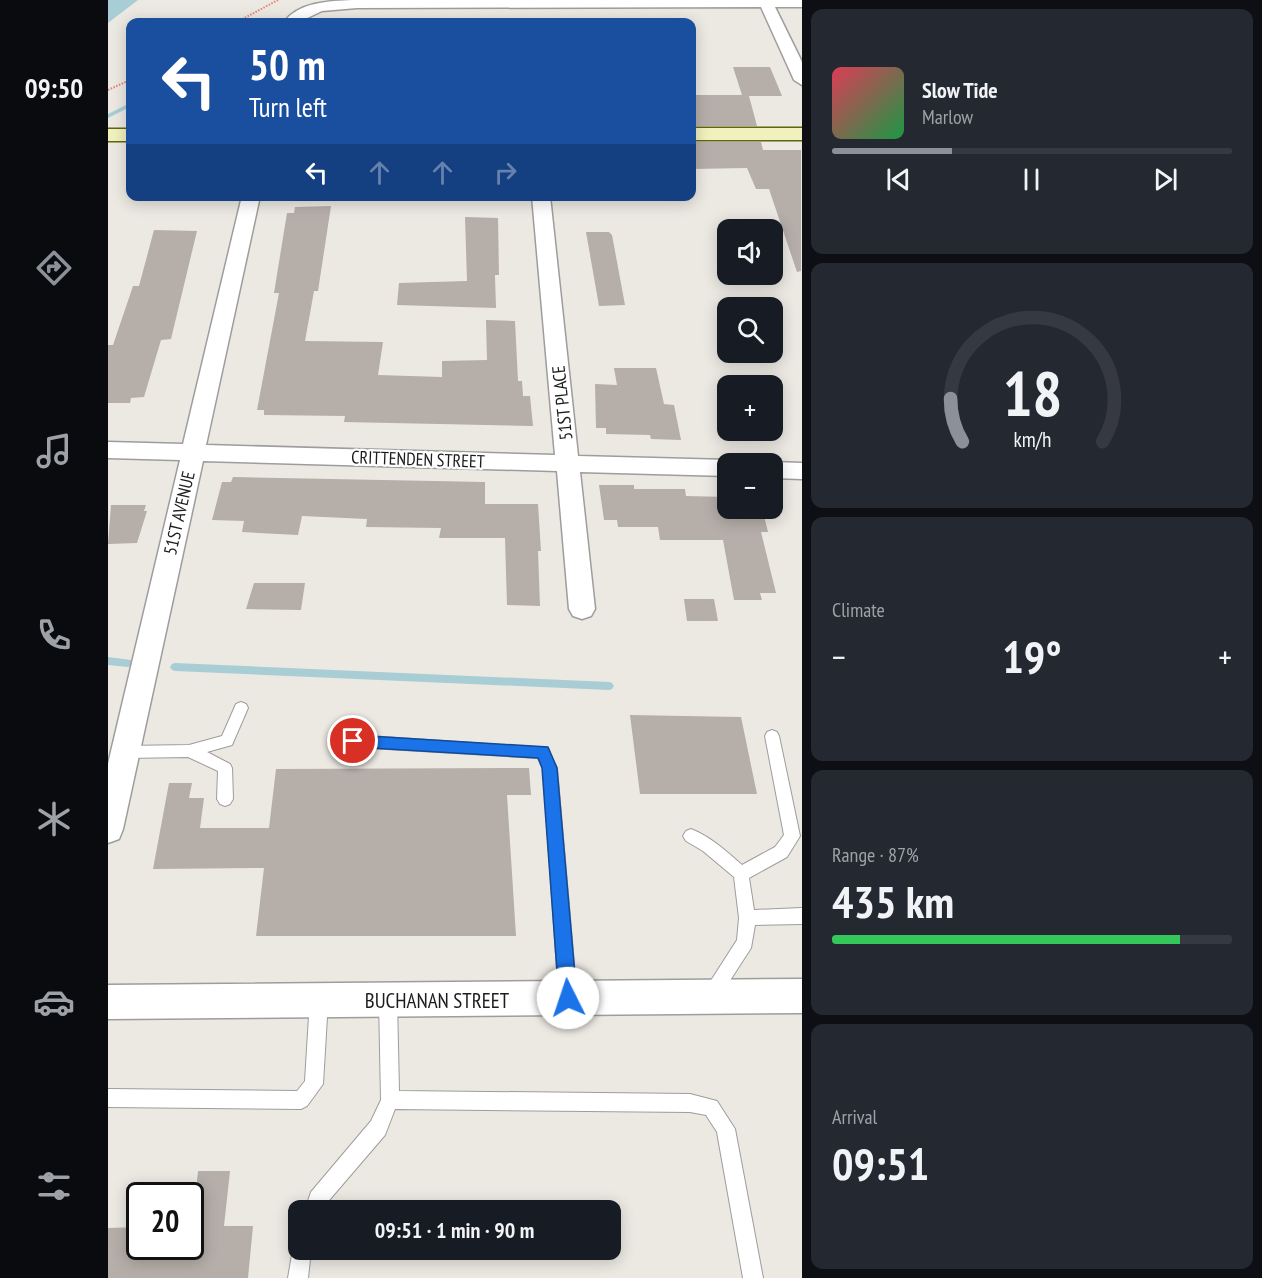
<!DOCTYPE html>
<html lang="en">
<head>
<meta charset="utf-8">
<style>
  body { margin:0; font-family:"PT Sans Narrow",sans-serif; background:#242831; color:#f1f3f6; height:100vh; display:flex; flex-direction:column; font-size:22px; white-space:nowrap }
  * { box-sizing:border-box; margin:0 }
  p { font-size:20px; color:#9ea1a6 }
  .icon { flex:none; width:33px; height:33px; fill:none; stroke:currentColor; stroke-width:2; stroke-linecap:round; stroke-linejoin:round }
  .map { position:relative; flex:1; overflow:hidden }
  .details { display:flex; flex-direction:column; gap:9px; padding:9px; background:#0d0f14; width:460px }
  .details>* { flex:none }
  .hud { position:absolute; left:18px; top:18px; width:570px; height:183px; border-radius:12px; box-shadow:0 3px 15px #0003; background:#1a4fa0; color:#fff; overflow:hidden }
  .controls { position:absolute; left:609px; top:219px; display:grid; gap:12px }
  .controls a { display:grid; place-items:center; width:66px; height:66px; border-radius:12px; background:#171b24; box-shadow:0 3px 15px #0003; font-size:30px }
  .speed { position:absolute; left:18px; top:1182px; display:flex; gap:12px; font-size:30px; font-weight:700; text-align:center }
  .speed>* { display:grid; place-content:center; width:78px; height:78px; border-radius:50%; background:#171b24; box-shadow:0 3px 15px #0003; line-height:1 }
  .speed .limit { border:3px solid #111; border-radius:9px; background:#fff; color:#111 }
  .pin { position:absolute; display:grid; place-items:center; width:51px; height:51px; color:#fff; margin:-26px; border:3px solid #fff; border-radius:50%; box-shadow:0 2px 6px #0007 }
  .me { position:absolute; width:66px; margin:-33px; rotate:356deg; stroke-linejoin:round; filter:drop-shadow(0 0 4px #0008) }
  .turn { display:flex; align-items:center; gap:21px; height:126px; padding:0 24px; font-size:27px }
  .turn .icon { width:78px; height:78px; stroke-width:2.5 }
  .turn b { display:block; font-size:42px; line-height:51px }
  .lanes { display:flex; align-items:center; height:57px; padding:0 24px; background:#0003; justify-content:center; gap:30px; direction:ltr }
  .lanes .off { opacity:.35 }
  .big { font-size:45px; font-weight:700; line-height:1.1 }
  .details .widget { flex:1; display:flex; flex-direction:column; justify-content:center; gap:9px; min-width:0; padding:0 21px; border-radius:12px; background:#242831 }
  .details .dial { align-items:center; gap:0 }
  .dial svg { height:156px; overflow:visible; fill:none; stroke:#363941; stroke-width:7; stroke-linecap:round; text-anchor:middle }
  .dial text { fill:#f1f3f6; stroke:none }
  .song { display:flex; align-items:center; gap:18px }
  .cover { width:72px; height:72px; border-radius:9px; background:linear-gradient(135deg,hsl(350 70% 55%),hsl(140 70% 35%)) }
  .played { height:6px; border-radius:3px; background:linear-gradient(90deg,#8c9099 30%,#363941 30%) }
  .keys { display:flex; justify-content:space-around; direction:ltr }
  .heat { display:flex; justify-content:space-between; align-items:center; font-size:33px; direction:ltr }
  .charge { height:9px; border-radius:4px; background:linear-gradient(90deg,#34c759 87%,#363941 0) }
  .trip { position:absolute; left:180px; top:1200px; width:333px; height:60px; border-radius:12px; background:#171b24; box-shadow:0 3px 15px #0003; font-weight:700; line-height:60px; text-align:center }
  main { display:flex; flex:1; min-height:0 }
  .menu { display:flex; flex-direction:column; width:108px; justify-content:space-around; align-items:center; background:#090b0e; color:#9ea1a6 }
  .menu .icon { width:42px; height:42px }
  .menu .current { color:#8c9099 }
  .menu b { font-size:27px; color:#f1f3f6 }
  .map>svg:first-child { display:block }
  .water { fill:#a8cdd5 }
  .lines { fill:none; stroke-linecap:round; stroke-linejoin:round }
  .stream { fill:#a8cdd5; fill-rule:evenodd }
  .building { fill:#b5aea9 }
  .lane-casing { stroke:#9d9d9d; stroke-width:2 }
  .street-casing { stroke:#9d9d9d; stroke-width:3 }
  .secondary-casing { stroke:#5f6611; stroke-width:3 }
  .path { stroke:#e97f77; stroke-width:2; stroke-dasharray:1.5 1.5; stroke-linecap:butt }
  .lane { fill:#fff; fill-rule:evenodd }
  .street { fill:#fff; fill-rule:evenodd }
  .secondary { fill:#f0f1bc; fill-rule:evenodd }
  .route { fill:#1a73e8; stroke:#114b97; stroke-width:1.5 }
  .labels { text-anchor:middle; dominant-baseline:central; stroke-width:4.5; stroke-linejoin:round; paint-order:stroke }
  .street-label { font-size:18px; fill:#1c1c1c; stroke:#fff }
  .near-street-label { font-size:21px; fill:#1c1c1c; stroke:#fff }
</style>
</head>
<body>
<main>
<nav class="menu">
<b>09:50</b>
<svg class="icon current" aria-label="directions" viewBox="0 0 24 24"><path d="M12 3l9 9-9 9-9-9zM9 14v-3h6M13 9l2 2-2 2"/></svg>
<svg class="icon" aria-label="music" viewBox="0 0 24 24"><path d="M9 18V5l10-2v13"/><circle cx="6" cy="18" r="3"/><circle cx="16" cy="16" r="3"/></svg>
<svg class="icon" aria-label="phone" viewBox="0 0 24 24"><path d="M5 4h4l2 5-3 2q2 4 5 5l2-3 5 2v4C11 20 4 13 5 4z"/></svg>
<svg class="icon" aria-label="climate" viewBox="0 0 24 24"><path d="M12 3v18M4 7l16 10M4 17L20 7"/></svg>
<svg class="icon" aria-label="car" viewBox="0 0 24 24"><path d="M5 17H2v-5l4-1 3-4h7l3 4 3 1v5h-3M9 17h6M6 11h13"/><circle cx="7" cy="17" r="2"/><circle cx="17" cy="17" r="2"/></svg>
<svg class="icon" aria-label="filters" viewBox="0 0 24 24"><path d="M4 7h16M4 17h16"/><circle cx="9" cy="7" r="2"/><circle cx="15" cy="17" r="2"/></svg>
</nav>
<div class="map">
<svg width="694" height="1278" viewBox="0 0 694 1278">
  <rect width="100%" height="100%" fill="#ece9e3"/>
  <path class="water" d="M0 0H30L0 23Z"/>
  <g class="lines">
    <path class="stream" d="M20 104H22V107L0 118V114Z
      M0 657 23 660 25 663 23 666 20 667 0 665Z
      M67 663 501 682 504 683 506 686 504 689 501 690 67 671 64 670 62 667 64 664Z"/>
  </g>
  <path class="building" d="M625 67H662L674 96H641L649 126H584V95H634Z
    M584 142H653L655 150H693V271L689 272 661 189H648L639 168 584 169Z
    M223 206 210 291H206L197 341 275 342 270 375 334 377V361L379 360 378 320 407 321 410 381H414L415 396H422L425 426 236 422 237 416 156 415V410H149L171 293H166L179 213H186L187 207Z
    M357 217 390 218 391 275H387L388 308 289 305 291 283 359 281Z
    M46 230 89 231 63 339 53 340 36 397 23 398 22 403H0V345H5L25 286H31Z
    M478 232H501L504 235 517 305 491 306Z
    M506 368H548L556 404 566 405 573 440 543 439 542 435 498 434V428H488L487 384 509 385Z
    M125 477 377 482V504H430L433 551H430L432 606 399 605 397 538H331L333 528 258 527 259 519 194 516 190 535 134 532 136 521 104 520 114 482H123Z
    M491 485H526V489H577L578 496 620 497V508H654L660 532H653L668 593H652L654 600H626L615 540H552L550 527H510L509 520H496Z
    M3 505H38L36 511H39L29 543 0 544Z
    M146 583H197L193 610 138 609Z
    M576 599H606L610 621H579Z
    M522 715 633 717 649 794H532Z
    M421 768 423 795H399L408 936H148L156 868 45 869 61 783H84L81 798H96L92 828H161L168 769Z
    M90 1171H122L116 1226H145L140 1278H0V1228L32 1227V1246H82Z"/>
  <g class="lines">
    <defs>
      <path id="lane" d="M133 702 138 704 140 708 124 745 99 752 122 764 124 768 125 799 122 804 117 806 112 804 109 799 110 771 80 757 17 758 12 756 10 752 12 748 17 746 81 745 114 736 128 704Z
        M664 730 669 732 671 736 692 836 679 857 641 878 646 910 694 908V924L647 925 643 948 610 999 604 1001 598 999 595 993 629 940 631 918 626 877 595 851 578 841 575 836 578 831 583 829C603 837 618 851 634 865L667 847 676 835 657 736 659 732Z
        M245 735 439 748 449 768 469 998 466 1004 460 1006 454 1004 451 998 435 768 430 758 245 747 240 745 238 741 240 737Z
        M211 992 217 994 220 1000 215 1084 199 1106 193 1109 0 1107V1089L189 1091 197 1081 202 1000 205 994Z
        M280 992 286 994 289 1000 291 1091 582 1094 609 1101 627 1129 655 1278H635L609 1132 598 1115 582 1112 287 1109 277 1135 217 1205 215 1210H197L203 1192 263 1121 273 1100 271 1000 274 994Z
        M190 1241V1250H203L200 1278H180L186 1243Z"/>
      <path id="street" d="M244 0H694V7H667L694 62V85L686 80 653 7 249 8 214 11 191 22H176C191 2 221 1 244 0Z
        M134 196H152L98 445 447 455 424 196H442L470 456 620 460 629 464H620V476L472 472 487 609 483 616 474 619 465 616 461 609 449 471 95 461 15 829 11 839 0 843V764L72 460 0 458V442L75 444Z
        M664 462 694 463V479L664 478V464H659Z
        M694 979V1013L0 1019V985Z"/>
      <path id="secondary" d="M584 128H694V140H584Z
        M0 129H22V141H0Z"/>
    </defs>
    <use href="#lane" class="lane-casing"/>
    <use href="#street" class="street-casing"/>
    <use href="#secondary" class="secondary-casing"/>
    <path class="path" d="M129 22 170 0
      M0 90 22 80"/>
    <use href="#lane" class="lane"/>
    <use href="#street" class="street"/>
    <use href="#secondary" class="secondary"/>
  </g>
  <path class="route" d="M245 735 440 747 449 768 469 998 466 1004 460 1007 454 1004 451 998 434 768 430 758 245 747 238 741Z"/>
  <g class="labels">
    <g class="street-label">
      <text transform="translate(454 403) rotate(-96)">51ST PLACE</text>
      <text transform="translate(310 459) rotate(2)">CRITTENDEN STREET</text>
      <text transform="translate(71 513) rotate(-77)">51ST AVENUE</text>
    </g>
    <g class="near-street-label">
      <text x="329" y="1000">BUCHANAN STREET</text>
    </g>
  </g>
</svg>
<div class="controls">
<a><svg class="icon" aria-label="sound" viewBox="0 0 24 24"><path d="M4 9h4l5-4v14l-5-4H4zM17 9q2 3 0 6"/></svg></a>
<a><svg class="icon" aria-label="search" viewBox="0 0 24 24"><circle cx="10" cy="10" r="6"/><path d="M15 15l6 6"/></svg></a>
<a>+</a>
<a>−</a>
</div>
<div class="speed"><div class="limit">20</div></div>
<div class="pin" style="left:245px;top:741px;background:#d93025"><svg class="icon" aria-label="arrive" viewBox="0 0 24 24"><path d="M6 21V4h12l-3 4 3 4H6"/></svg></div>
<svg class="me" style="left:460px;top:998px" viewBox="-20 -20 40 40"><circle r="19" fill="#fff"/><path d="M0-13L10 11 0 6-10 11z" fill="#1a73e8"/></svg>
<div class="trip">09:51 · 1 min · 90 m</div>
<div class="hud">
<div class="turn"><svg class="icon" aria-label="left" viewBox="0 0 24 24"><path d="M17 20v-9H6M10 6l-5 5 5 5"/></svg><div><b>50 m</b>Turn left</div></div>
<div class="lanes"><svg class="icon" aria-label="left" viewBox="0 0 24 24"><path d="M17 20v-9H6M10 6l-5 5 5 5"/></svg><svg class="icon off" aria-label="ahead" viewBox="0 0 24 24"><path d="M12 20V5M6 11l6-6 6 6"/></svg><svg class="icon off" aria-label="ahead" viewBox="0 0 24 24"><path d="M12 20V5M6 11l6-6 6 6"/></svg><svg class="icon off" aria-label="right" viewBox="0 0 24 24"><path d="M7 20v-9h11M14 6l5 5-5 5"/></svg></div>
</div>
</div>
<section class="details">
<div class="widget">
<div class="song"><i class="cover"></i><div><b>Slow Tide</b><p>Marlow</p></div></div>
<div class="played"></div>
<div class="keys"><svg class="icon" aria-label="previous" viewBox="0 0 24 24"><path d="M18 5L8 12l10 7zM5 5v14"/></svg><svg class="icon" aria-label="pause" viewBox="0 0 24 24"><path d="M8 5v14M16 5v14"/></svg><svg class="icon" aria-label="next" viewBox="0 0 24 24"><path d="M6 5l10 7-10 7zM19 5v14"/></svg></div>
</div>
<div class="widget dial"><svg viewBox="0 0 100 80">
<path d="M14 69A42 42 0 1 1 86 69"/>
<path d="M14 69A42 42 0 0 1 8 47" stroke="#8c9099"/>
<text x="50" y="56" font-size="32" font-weight="700">18</text>
<text x="50" y="72" font-size="11">km/h</text>
</svg></div>
<div class="widget"><p>Climate</p>
<div class="heat"><a>−</a><b class="big">19°</b><a>+</a></div>
</div>
<div class="widget"><p>Range · 87%</p><b class="big">435 km</b><div class="charge"></div></div>
<div class="widget"><p>Arrival</p><b class="big">09:51</b></div>
</section>
</main>
</body>
</html>
